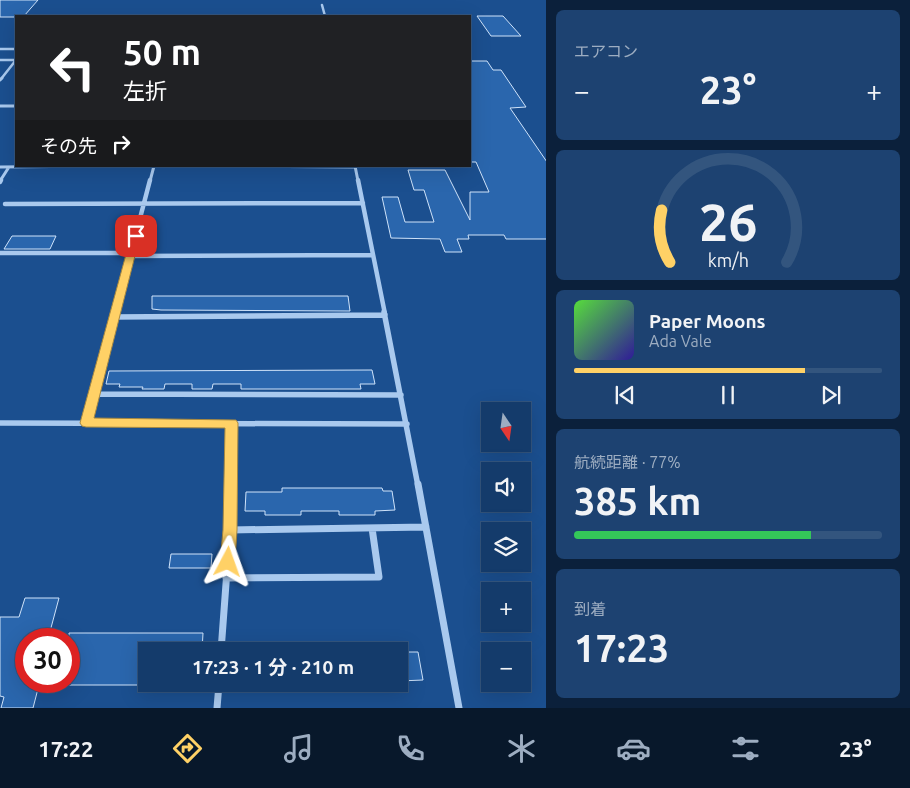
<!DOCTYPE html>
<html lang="ja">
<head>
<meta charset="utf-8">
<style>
  body { margin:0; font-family:Ubuntu,"Noto Sans JP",sans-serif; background:#1d4271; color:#f1f3f6; height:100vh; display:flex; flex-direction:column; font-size:19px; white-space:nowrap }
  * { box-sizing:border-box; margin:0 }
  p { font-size:16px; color:#9dadc1 }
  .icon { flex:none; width:28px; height:28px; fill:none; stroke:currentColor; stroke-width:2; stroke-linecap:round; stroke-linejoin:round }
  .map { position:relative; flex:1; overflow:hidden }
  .side { display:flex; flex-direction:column; gap:10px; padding:10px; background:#0b203b; width:364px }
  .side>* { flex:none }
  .banner { position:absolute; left:15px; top:15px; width:456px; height:152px; border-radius:0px; box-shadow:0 5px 20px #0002,0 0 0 1px #33557e; background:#202124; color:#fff; overflow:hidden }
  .needle { width:32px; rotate:167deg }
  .fabs { position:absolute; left:481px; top:402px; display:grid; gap:10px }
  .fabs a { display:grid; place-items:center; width:50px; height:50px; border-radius:0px; background:#143b6b; box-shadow:0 5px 20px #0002,0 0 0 1px #33557e; font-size:25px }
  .speed { position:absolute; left:15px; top:628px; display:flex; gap:10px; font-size:25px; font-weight:700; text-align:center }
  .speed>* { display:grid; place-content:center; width:65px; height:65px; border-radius:50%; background:#143b6b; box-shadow:0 5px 20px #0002,0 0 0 1px #33557e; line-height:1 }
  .speed .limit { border:8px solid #d22; background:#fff; color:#111 }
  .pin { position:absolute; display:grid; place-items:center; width:42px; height:42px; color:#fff; margin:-21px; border-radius:10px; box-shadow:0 2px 8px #0006 }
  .me { position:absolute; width:55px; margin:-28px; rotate:4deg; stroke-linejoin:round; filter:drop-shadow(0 0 4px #0008) }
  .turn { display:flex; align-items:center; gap:18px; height:105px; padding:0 25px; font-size:22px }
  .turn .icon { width:65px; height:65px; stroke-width:2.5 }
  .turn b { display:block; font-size:35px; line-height:42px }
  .then { display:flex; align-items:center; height:48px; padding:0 25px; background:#0003; gap:10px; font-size:19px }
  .big { font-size:38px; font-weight:700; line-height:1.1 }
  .side .card { flex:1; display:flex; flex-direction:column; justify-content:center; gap:8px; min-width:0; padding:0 18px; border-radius:8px; background:#1d4271 }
  .side .dial { align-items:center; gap:0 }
  .dial svg { height:130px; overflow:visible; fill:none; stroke:#33557e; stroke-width:7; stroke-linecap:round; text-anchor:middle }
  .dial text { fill:#f1f3f6; stroke:none }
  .song { display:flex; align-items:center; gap:15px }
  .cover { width:60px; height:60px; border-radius:8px; background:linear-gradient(135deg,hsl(110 70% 55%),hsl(250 70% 35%)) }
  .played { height:5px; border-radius:2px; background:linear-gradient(90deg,#ffd166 75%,#33557e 75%) }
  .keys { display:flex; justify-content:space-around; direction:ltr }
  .heat { display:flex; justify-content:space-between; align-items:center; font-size:28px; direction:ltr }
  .charge { height:8px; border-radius:4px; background:linear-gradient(90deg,#34c759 77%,#33557e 0) }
  .trip { position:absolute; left:138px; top:642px; width:270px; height:50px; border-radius:0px; background:#143b6b; box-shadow:0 5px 20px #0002,0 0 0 1px #33557e; font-weight:700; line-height:50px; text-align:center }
  .dock { display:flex; height:80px; justify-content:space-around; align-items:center; background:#08182b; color:#9dadc1 }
  .dock .icon { width:35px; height:35px }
  .dock .on { color:#ffd166 }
  .dock b { font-size:22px; color:#f1f3f6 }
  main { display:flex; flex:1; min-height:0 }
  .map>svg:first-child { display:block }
  .building { fill:#2a66ad; stroke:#cfe3fa }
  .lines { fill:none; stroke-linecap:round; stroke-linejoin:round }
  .street-far4 { stroke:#a9c9ee; stroke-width:2.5 }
  .street-far3 { stroke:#a9c9ee; stroke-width:3 }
  .street-far2 { stroke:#a9c9ee; stroke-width:4.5 }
  .street-far1 { stroke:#a9c9ee; stroke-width:5.5 }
  .street { stroke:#a9c9ee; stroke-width:7 }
  .route { fill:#ffd166; stroke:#a68842 }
</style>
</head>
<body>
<main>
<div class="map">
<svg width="547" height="708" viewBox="0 0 547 708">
  <rect width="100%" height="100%" fill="#1b4f8f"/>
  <path class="building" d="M0 0H38L24 16 16 17H0Z
    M477 16H503L521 36H491Z
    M470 61H487L493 70H501L526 107 510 108 547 162V239H506L504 235H468L469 239H457L462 252H445L440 239 391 238 382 197H398L405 222H434L424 190H414L408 170H445L470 220V192H489L476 162H470Z
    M12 236H56L50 249H4Z
    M152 296H348L350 311 161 310 152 309Z
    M372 370 375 384H360L361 389H241V384H213L212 389H192V384H165L164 389H142L143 387H119L120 384H106L109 371Z
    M282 488H382L383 491H392L395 510 375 511V515H339V511H301V515H265V511H245L246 492H282Z
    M171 554H212L211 568H169Z
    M25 598H59L48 639H26V681H40L33 708H1L4 697 0 696V617H19Z
    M69 633H203L202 651H146V685H69Z
    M399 652H418L423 680 399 681Z"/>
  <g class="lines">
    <path class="street-far4" d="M322 5 325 16
      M0 49H16
      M0 60H16
      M1 79 16 60"/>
    <path class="street-far3" d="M0 80 2 78
      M0 106H16
      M218 166 355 167
      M355 166 358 181
      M0 167 101 166
      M0 181 9 167
      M150 181 154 166"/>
    <path class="street-far2" d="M358 180 385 314
      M0 182 1 180
      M5 204 363 203
      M0 253H131
      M130 256 373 255
      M115 314 150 180"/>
    <path class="street-far1" d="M384 312 418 486
      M114 317 385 315
      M94 394 401 395
      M0 423 407 424
      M86 423 115 312
      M230 486 231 423"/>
    <path class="street" d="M418 484 459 708
      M230 530 426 527
      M226 578 379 577 372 528
      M221 651 230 530V484
      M217 708 219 684"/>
  </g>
  <path class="route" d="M136 233 140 236 94 418 236 420 238 423 237 530 235 562 233 566 228 568 222 566 220 562 223 530 225 428 86 427 82 426 80 423 131 236Z"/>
</svg>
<div class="fabs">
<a><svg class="needle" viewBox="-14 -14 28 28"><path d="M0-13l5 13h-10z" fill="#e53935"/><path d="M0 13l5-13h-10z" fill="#9dadc1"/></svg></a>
<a><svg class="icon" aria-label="sound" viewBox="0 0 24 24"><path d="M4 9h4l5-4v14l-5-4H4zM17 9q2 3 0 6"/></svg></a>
<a><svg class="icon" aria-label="layers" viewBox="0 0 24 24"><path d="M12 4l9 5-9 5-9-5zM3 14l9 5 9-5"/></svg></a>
<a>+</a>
<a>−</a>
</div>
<div class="speed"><div class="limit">30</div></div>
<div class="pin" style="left:136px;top:236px;background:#d93025"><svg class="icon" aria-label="arrive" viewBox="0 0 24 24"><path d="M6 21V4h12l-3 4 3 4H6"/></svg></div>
<svg class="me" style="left:228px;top:562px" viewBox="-20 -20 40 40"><path d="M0-17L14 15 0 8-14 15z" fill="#ffd166" stroke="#fff" stroke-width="4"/></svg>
<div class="trip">17:23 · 1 分 · 210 m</div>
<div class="banner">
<div class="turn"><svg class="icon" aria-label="left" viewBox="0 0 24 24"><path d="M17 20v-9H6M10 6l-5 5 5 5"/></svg><div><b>50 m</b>左折</div></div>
<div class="then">その先<svg class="icon" aria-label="right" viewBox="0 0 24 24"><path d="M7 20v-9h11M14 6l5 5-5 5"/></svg></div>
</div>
</div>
<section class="side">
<div class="card"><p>エアコン</p>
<div class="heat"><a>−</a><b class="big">23°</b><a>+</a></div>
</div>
<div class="card dial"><svg viewBox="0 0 100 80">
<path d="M14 69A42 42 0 1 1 86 69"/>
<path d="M14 69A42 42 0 0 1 9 37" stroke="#ffd166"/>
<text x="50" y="56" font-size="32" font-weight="700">26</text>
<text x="50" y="72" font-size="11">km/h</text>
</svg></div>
<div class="card">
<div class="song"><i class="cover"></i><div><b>Paper Moons</b><p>Ada Vale</p></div></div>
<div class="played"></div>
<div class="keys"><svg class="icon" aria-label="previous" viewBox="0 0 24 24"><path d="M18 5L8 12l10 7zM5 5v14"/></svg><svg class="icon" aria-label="pause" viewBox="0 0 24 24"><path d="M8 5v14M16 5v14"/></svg><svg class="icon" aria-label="next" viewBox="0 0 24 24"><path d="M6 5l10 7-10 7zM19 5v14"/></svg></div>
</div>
<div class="card"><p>航続距離 · 77%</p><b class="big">385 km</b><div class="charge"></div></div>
<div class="card"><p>到着</p><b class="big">17:23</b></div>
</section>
</main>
<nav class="dock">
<b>17:22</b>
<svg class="icon on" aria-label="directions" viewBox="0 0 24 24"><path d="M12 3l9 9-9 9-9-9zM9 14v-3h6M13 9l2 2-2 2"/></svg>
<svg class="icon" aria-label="music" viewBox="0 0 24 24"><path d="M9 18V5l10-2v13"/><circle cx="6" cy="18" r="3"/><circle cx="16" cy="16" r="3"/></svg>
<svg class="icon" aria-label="phone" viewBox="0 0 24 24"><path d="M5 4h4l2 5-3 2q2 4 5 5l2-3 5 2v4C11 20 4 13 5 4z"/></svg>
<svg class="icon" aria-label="climate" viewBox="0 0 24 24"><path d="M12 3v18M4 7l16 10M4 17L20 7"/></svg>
<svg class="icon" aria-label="car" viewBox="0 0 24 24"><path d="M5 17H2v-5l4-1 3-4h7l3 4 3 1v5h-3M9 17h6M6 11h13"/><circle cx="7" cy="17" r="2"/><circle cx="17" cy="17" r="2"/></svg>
<svg class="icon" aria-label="filters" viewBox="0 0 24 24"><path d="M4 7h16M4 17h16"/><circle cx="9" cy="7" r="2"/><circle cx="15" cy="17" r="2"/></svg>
<b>23°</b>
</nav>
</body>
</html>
